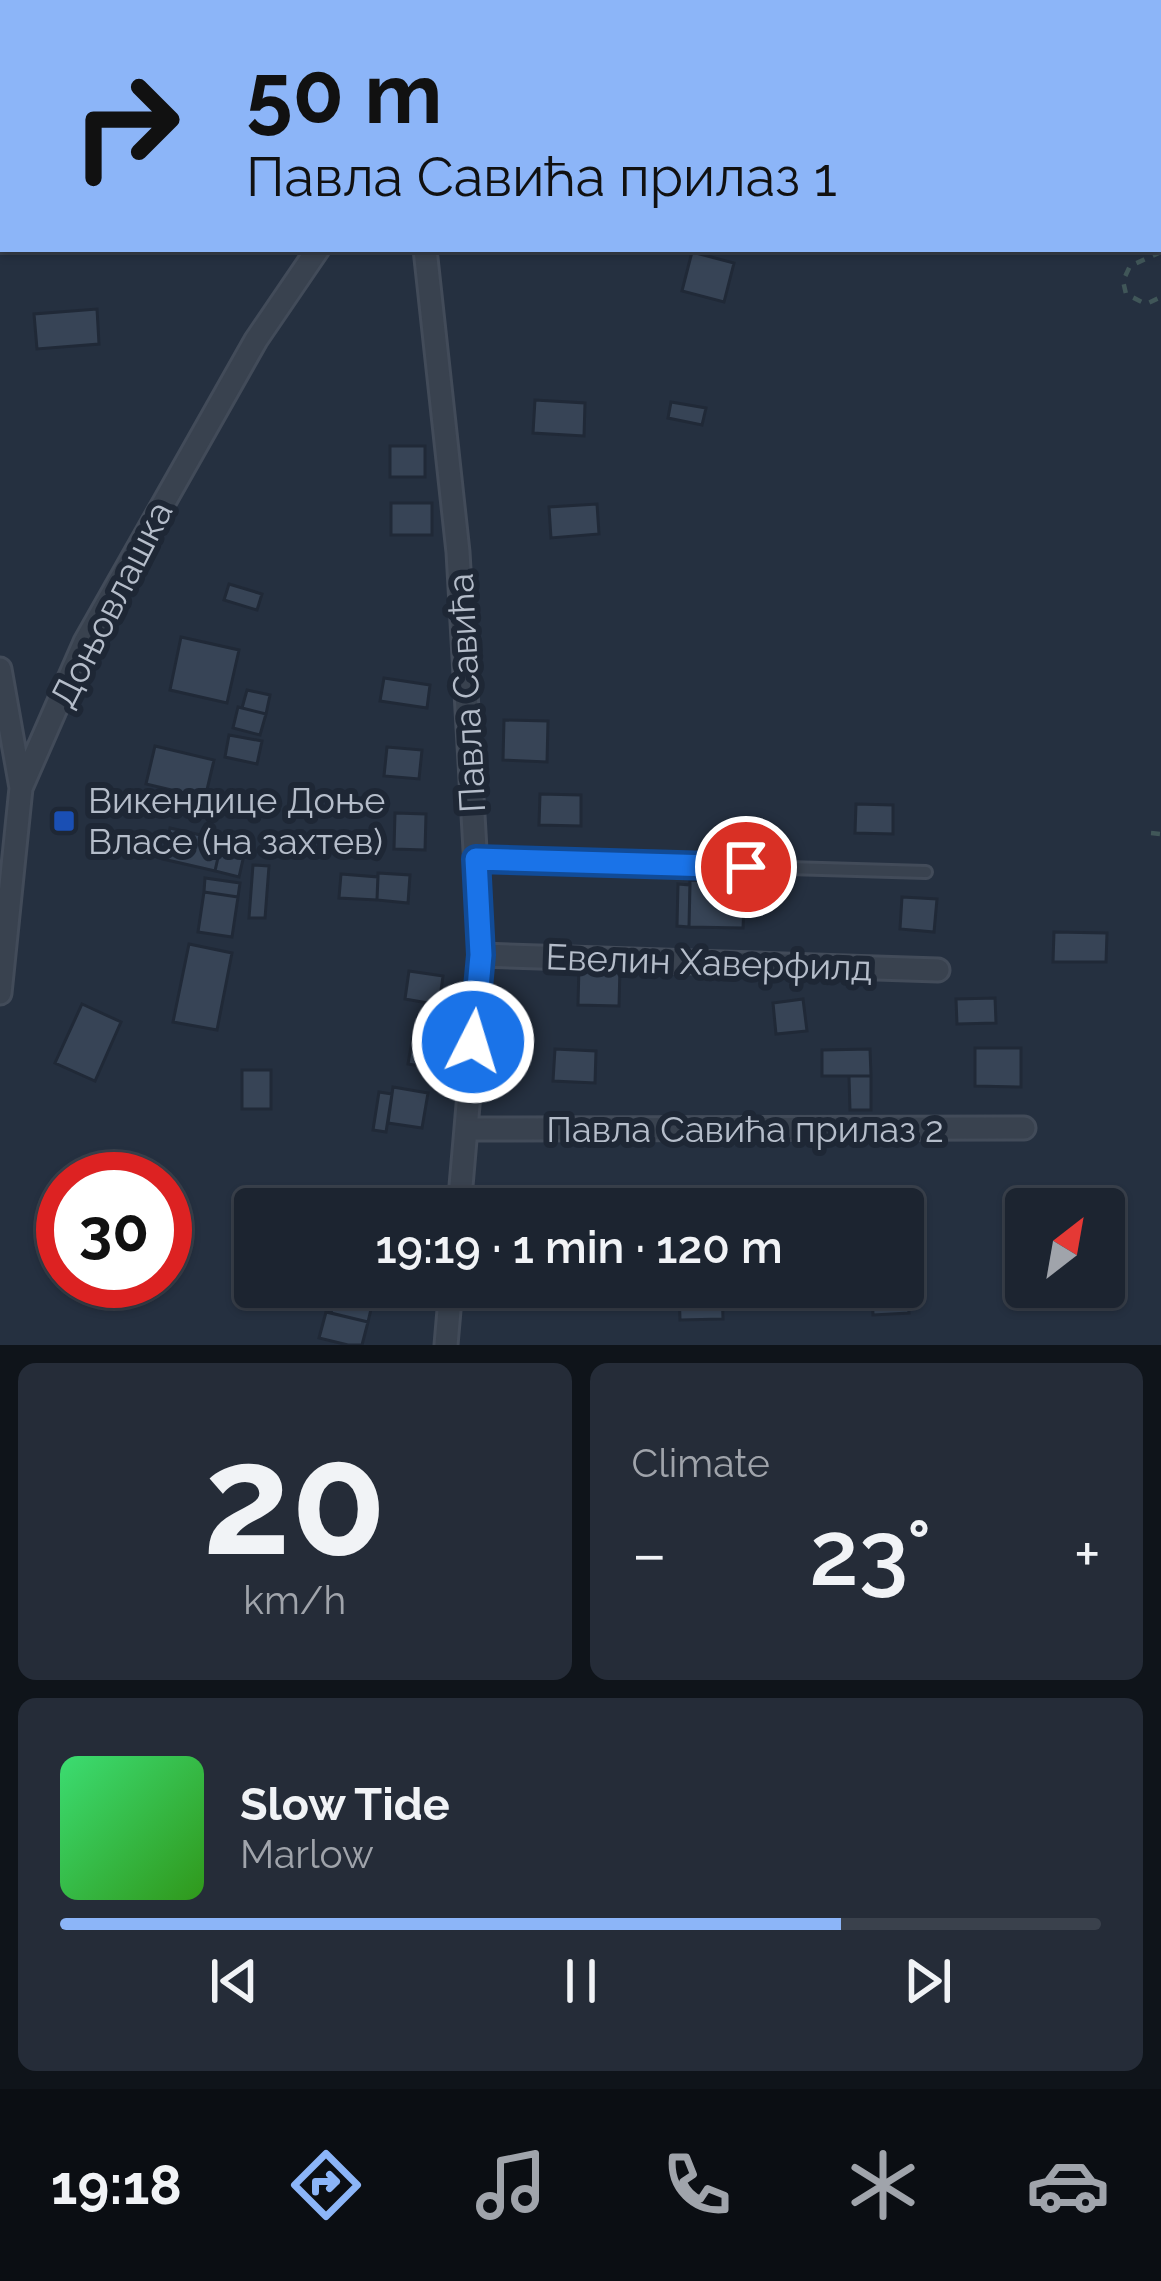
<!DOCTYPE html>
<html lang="en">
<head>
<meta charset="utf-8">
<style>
  body { margin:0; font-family:Raleway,sans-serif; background:#252c38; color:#f1f3f6; height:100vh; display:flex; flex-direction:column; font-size:45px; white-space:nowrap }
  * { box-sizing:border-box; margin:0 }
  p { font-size:39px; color:#a0a4ab }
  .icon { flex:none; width:66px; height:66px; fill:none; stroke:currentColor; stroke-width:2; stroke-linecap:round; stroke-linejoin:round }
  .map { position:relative; height:1345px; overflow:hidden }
  .details { display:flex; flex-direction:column; gap:18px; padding:18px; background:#0f141a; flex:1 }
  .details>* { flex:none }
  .top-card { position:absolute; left:0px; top:0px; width:1161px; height:252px; box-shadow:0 3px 9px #0004,0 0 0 3px #3a414c; background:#8cb5f8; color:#111; overflow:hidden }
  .needle { width:78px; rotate:31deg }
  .fabs { position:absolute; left:1005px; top:1188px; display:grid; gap:24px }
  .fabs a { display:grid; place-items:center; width:120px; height:120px; border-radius:12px; background:#1c2430; box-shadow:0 3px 9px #0004,0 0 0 3px #3a414c; font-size:60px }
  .speed { position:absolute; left:36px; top:1152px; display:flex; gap:24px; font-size:60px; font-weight:700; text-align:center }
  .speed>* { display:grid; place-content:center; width:156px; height:156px; border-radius:50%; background:#1c2430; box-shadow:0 3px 9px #0004,0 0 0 3px #3a414c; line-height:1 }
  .speed .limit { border:18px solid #d22; background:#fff; color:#111 }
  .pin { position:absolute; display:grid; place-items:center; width:102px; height:102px; color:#fff; margin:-51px; border:6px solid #fff; border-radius:50%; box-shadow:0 3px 12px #0007 }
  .me { position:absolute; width:132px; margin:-66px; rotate:5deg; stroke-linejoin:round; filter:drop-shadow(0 0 9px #0008) }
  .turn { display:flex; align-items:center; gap:42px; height:252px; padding:0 48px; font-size:54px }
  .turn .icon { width:156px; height:156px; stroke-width:2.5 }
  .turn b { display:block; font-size:84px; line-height:102px }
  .big { font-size:90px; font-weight:600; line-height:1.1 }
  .details .tile { flex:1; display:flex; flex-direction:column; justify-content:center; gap:18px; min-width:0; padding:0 42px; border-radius:18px; background:#252c38 }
  .details .dial { align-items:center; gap:0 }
  .dial b { font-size:156px; line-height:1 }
  .song { display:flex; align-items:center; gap:36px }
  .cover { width:144px; height:144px; border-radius:18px; background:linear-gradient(135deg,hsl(140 70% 55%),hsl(110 70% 35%)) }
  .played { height:12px; border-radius:6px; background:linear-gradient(90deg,#8cb5f8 75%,#3a414c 75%) }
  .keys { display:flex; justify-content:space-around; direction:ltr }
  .heat { display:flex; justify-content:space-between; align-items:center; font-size:66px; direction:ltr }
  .details .tiles { flex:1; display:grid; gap:18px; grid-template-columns:1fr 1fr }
  .tile:last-child { grid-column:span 2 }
  .trip { position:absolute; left:234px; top:1188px; width:690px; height:120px; border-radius:12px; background:#1c2430; box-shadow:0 3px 9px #0004,0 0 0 3px #3a414c; font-weight:600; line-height:120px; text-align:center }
  .tab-bar { display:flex; height:192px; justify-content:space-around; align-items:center; background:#0b0e13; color:#a0a4ab }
  .tab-bar .icon { width:84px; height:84px }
  .tab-bar .active { color:#8cb5f8 }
  .tab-bar b { font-size:54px; color:#f1f3f6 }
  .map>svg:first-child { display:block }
  .building { fill:#374456; stroke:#202937; stroke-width:3 }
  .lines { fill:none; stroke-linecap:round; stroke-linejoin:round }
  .service-casing { stroke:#424b59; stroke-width:16 }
  .minor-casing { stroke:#424b59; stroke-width:27 }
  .path { stroke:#405658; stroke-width:4.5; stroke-dasharray:9 9; stroke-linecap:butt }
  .service { stroke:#39424f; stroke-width:10 }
  .minor { stroke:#39424f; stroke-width:21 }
  .route-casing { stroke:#114b97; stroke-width:30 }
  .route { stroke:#1a73e8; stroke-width:21 }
  .transit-dot { fill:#1a4fb4; stroke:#1e2735; stroke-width:4.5 }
  .labels { text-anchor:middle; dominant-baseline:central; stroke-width:12; stroke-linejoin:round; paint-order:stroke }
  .street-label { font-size:36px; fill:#b5bdca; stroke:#1e2735 }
  .poi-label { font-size:36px; fill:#b5bdca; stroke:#1e2735; text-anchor:start }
</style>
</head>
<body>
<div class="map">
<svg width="1161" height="1345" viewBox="0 0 1161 1345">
  <rect width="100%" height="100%" fill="#253040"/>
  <path class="building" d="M692 252 734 263 724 302 682 291Z
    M97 309 99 344 37 349 34 314Z
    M535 400 585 403 584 436 533 433Z
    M671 402 706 408 702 425 668 418Z
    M390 446H425V477H390Z
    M391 503H432V535H391Z
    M597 504 599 534 551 538 549 507Z
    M229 584 262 594 257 610 224 600Z
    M181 637 239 650 227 703 170 690Z
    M384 678 430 685 427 708 380 701Z
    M247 690 270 695 266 714 242 708Z
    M238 707 266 714 260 735 233 728Z
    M504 720 548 721 547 762 503 760Z
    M229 735 262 741 257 764 225 757Z
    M155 746 214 760 205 798 146 784Z
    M387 747 422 750 419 779 384 776Z
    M540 794 581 795V826L539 825Z
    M856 804 893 805V834L855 833Z
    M395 813 426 814 425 850 394 849Z
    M170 828 222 840 215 871 163 859Z
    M222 840 246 846 239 877 215 871Z
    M253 865 269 866 265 918H249Z
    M378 873 410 875 408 903 377 900Z
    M341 874 378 877 377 900 339 898Z
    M205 878 240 883 238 897 204 892Z
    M690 880 745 882 743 928 689 927Z
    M678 884 690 885 689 927 677 926Z
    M204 892 238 897 232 937 198 932Z
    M902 897 937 899 934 932 900 929Z
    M1054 932 1107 933 1106 962H1053Z
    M189 944 232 953 217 1030 173 1022Z
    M579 966 620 967 619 1006 578 1005Z
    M409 971 443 976 439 1005 405 999Z
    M995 998 996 1023 957 1024 956 999Z
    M803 999 807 1031 776 1034 773 1003Z
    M82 1004 121 1022 95 1081 55 1063Z
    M414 1030 444 1035 438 1069 408 1064Z
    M975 1048H1021V1087L975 1086Z
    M555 1049 596 1051 595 1083 553 1081Z
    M870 1049 871 1076H822V1050Z
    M242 1070H271V1109H242Z
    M849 1076H871V1110H850Z
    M393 1087 428 1093 422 1128 388 1123Z
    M379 1092 392 1094 386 1132 373 1130Z
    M641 1193V1208H613L612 1194Z
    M903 1285H907L909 1313 873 1315 872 1287H903Z
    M337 1287 374 1296 368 1322 331 1313Z
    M679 1287H722L723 1319 680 1320Z
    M326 1312 368 1322 362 1345H348L319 1338Z"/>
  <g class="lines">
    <defs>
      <path id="service" d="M475 859 926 872"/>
      <path id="minor" d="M365 0 366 3
        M448 3 449 0
        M425 249 458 552 481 955 459 1209
        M0 669 21 788
        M481 955 938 970
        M0 993 21 788 85 642 256 340 318 249
        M466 1129 1024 1128
        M446 1345 451 1287"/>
    </defs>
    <use href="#service" class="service-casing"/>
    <use href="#minor" class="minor-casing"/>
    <path class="path" d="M1161 252 1130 266 1123 281 1126 294 1146 304 1161 297
      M1151 833 1161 834"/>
    <use href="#service" class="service"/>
    <use href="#minor" class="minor"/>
  </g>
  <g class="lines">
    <defs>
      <path id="route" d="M473 1042 481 955 476 859 746 867"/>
    </defs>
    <use href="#route" class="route-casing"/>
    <use href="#route" class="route"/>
  </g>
  <rect class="transit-dot" x="52" y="809" width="24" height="24" rx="6"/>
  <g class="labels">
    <g class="street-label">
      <text transform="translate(111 604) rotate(-63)">Доњовлашка</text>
      <text transform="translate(466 693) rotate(-93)">Павла Савића</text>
      <text transform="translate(709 962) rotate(2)">Евелин Хаверфилд</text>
      <text x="745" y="1129">Павла Савића прилаз 2</text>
    </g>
    <g class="poi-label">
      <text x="88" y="800">Викендице Доње<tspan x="88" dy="41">Власе (на захтев)</tspan></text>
    </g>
  </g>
</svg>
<div class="fabs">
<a><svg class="needle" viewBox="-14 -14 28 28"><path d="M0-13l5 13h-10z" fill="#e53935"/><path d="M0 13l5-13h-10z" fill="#a0a4ab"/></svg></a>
</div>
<div class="speed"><div class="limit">30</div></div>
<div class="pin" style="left:746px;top:867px;background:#d93025"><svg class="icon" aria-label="arrive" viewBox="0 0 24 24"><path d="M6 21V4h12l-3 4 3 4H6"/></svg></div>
<svg class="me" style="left:473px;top:1042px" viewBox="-20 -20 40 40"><circle r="17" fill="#1a73e8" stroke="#fff" stroke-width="3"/><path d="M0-11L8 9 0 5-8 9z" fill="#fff"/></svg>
<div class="trip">19:19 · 1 min · 120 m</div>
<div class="top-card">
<div class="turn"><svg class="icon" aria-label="right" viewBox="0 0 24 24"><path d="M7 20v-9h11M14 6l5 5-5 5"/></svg><div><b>50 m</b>Павла Савића прилаз 1</div></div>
</div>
</div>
<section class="details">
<div class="tiles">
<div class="tile dial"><b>20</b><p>km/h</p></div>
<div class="tile"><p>Climate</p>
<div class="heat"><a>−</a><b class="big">23°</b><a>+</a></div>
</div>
<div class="tile">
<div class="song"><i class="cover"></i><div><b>Slow Tide</b><p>Marlow</p></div></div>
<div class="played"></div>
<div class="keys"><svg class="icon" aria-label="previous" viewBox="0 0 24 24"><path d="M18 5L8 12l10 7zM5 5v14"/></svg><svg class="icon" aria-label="pause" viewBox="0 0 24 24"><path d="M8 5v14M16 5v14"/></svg><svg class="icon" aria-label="next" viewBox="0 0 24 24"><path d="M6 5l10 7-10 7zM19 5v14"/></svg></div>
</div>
</div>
</section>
<nav class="tab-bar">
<b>19:18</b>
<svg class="icon active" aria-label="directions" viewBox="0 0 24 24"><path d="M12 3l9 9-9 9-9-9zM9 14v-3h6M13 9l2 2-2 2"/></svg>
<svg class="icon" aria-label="music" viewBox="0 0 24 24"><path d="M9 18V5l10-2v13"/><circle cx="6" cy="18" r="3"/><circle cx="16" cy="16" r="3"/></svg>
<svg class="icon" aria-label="phone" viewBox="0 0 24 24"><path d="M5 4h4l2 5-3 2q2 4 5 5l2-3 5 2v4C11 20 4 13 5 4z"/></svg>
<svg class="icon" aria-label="climate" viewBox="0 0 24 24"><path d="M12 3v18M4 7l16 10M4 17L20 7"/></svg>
<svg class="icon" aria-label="car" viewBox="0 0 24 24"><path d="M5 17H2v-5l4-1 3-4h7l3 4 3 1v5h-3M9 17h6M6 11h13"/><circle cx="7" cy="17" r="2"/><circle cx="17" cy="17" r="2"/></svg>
</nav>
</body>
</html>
